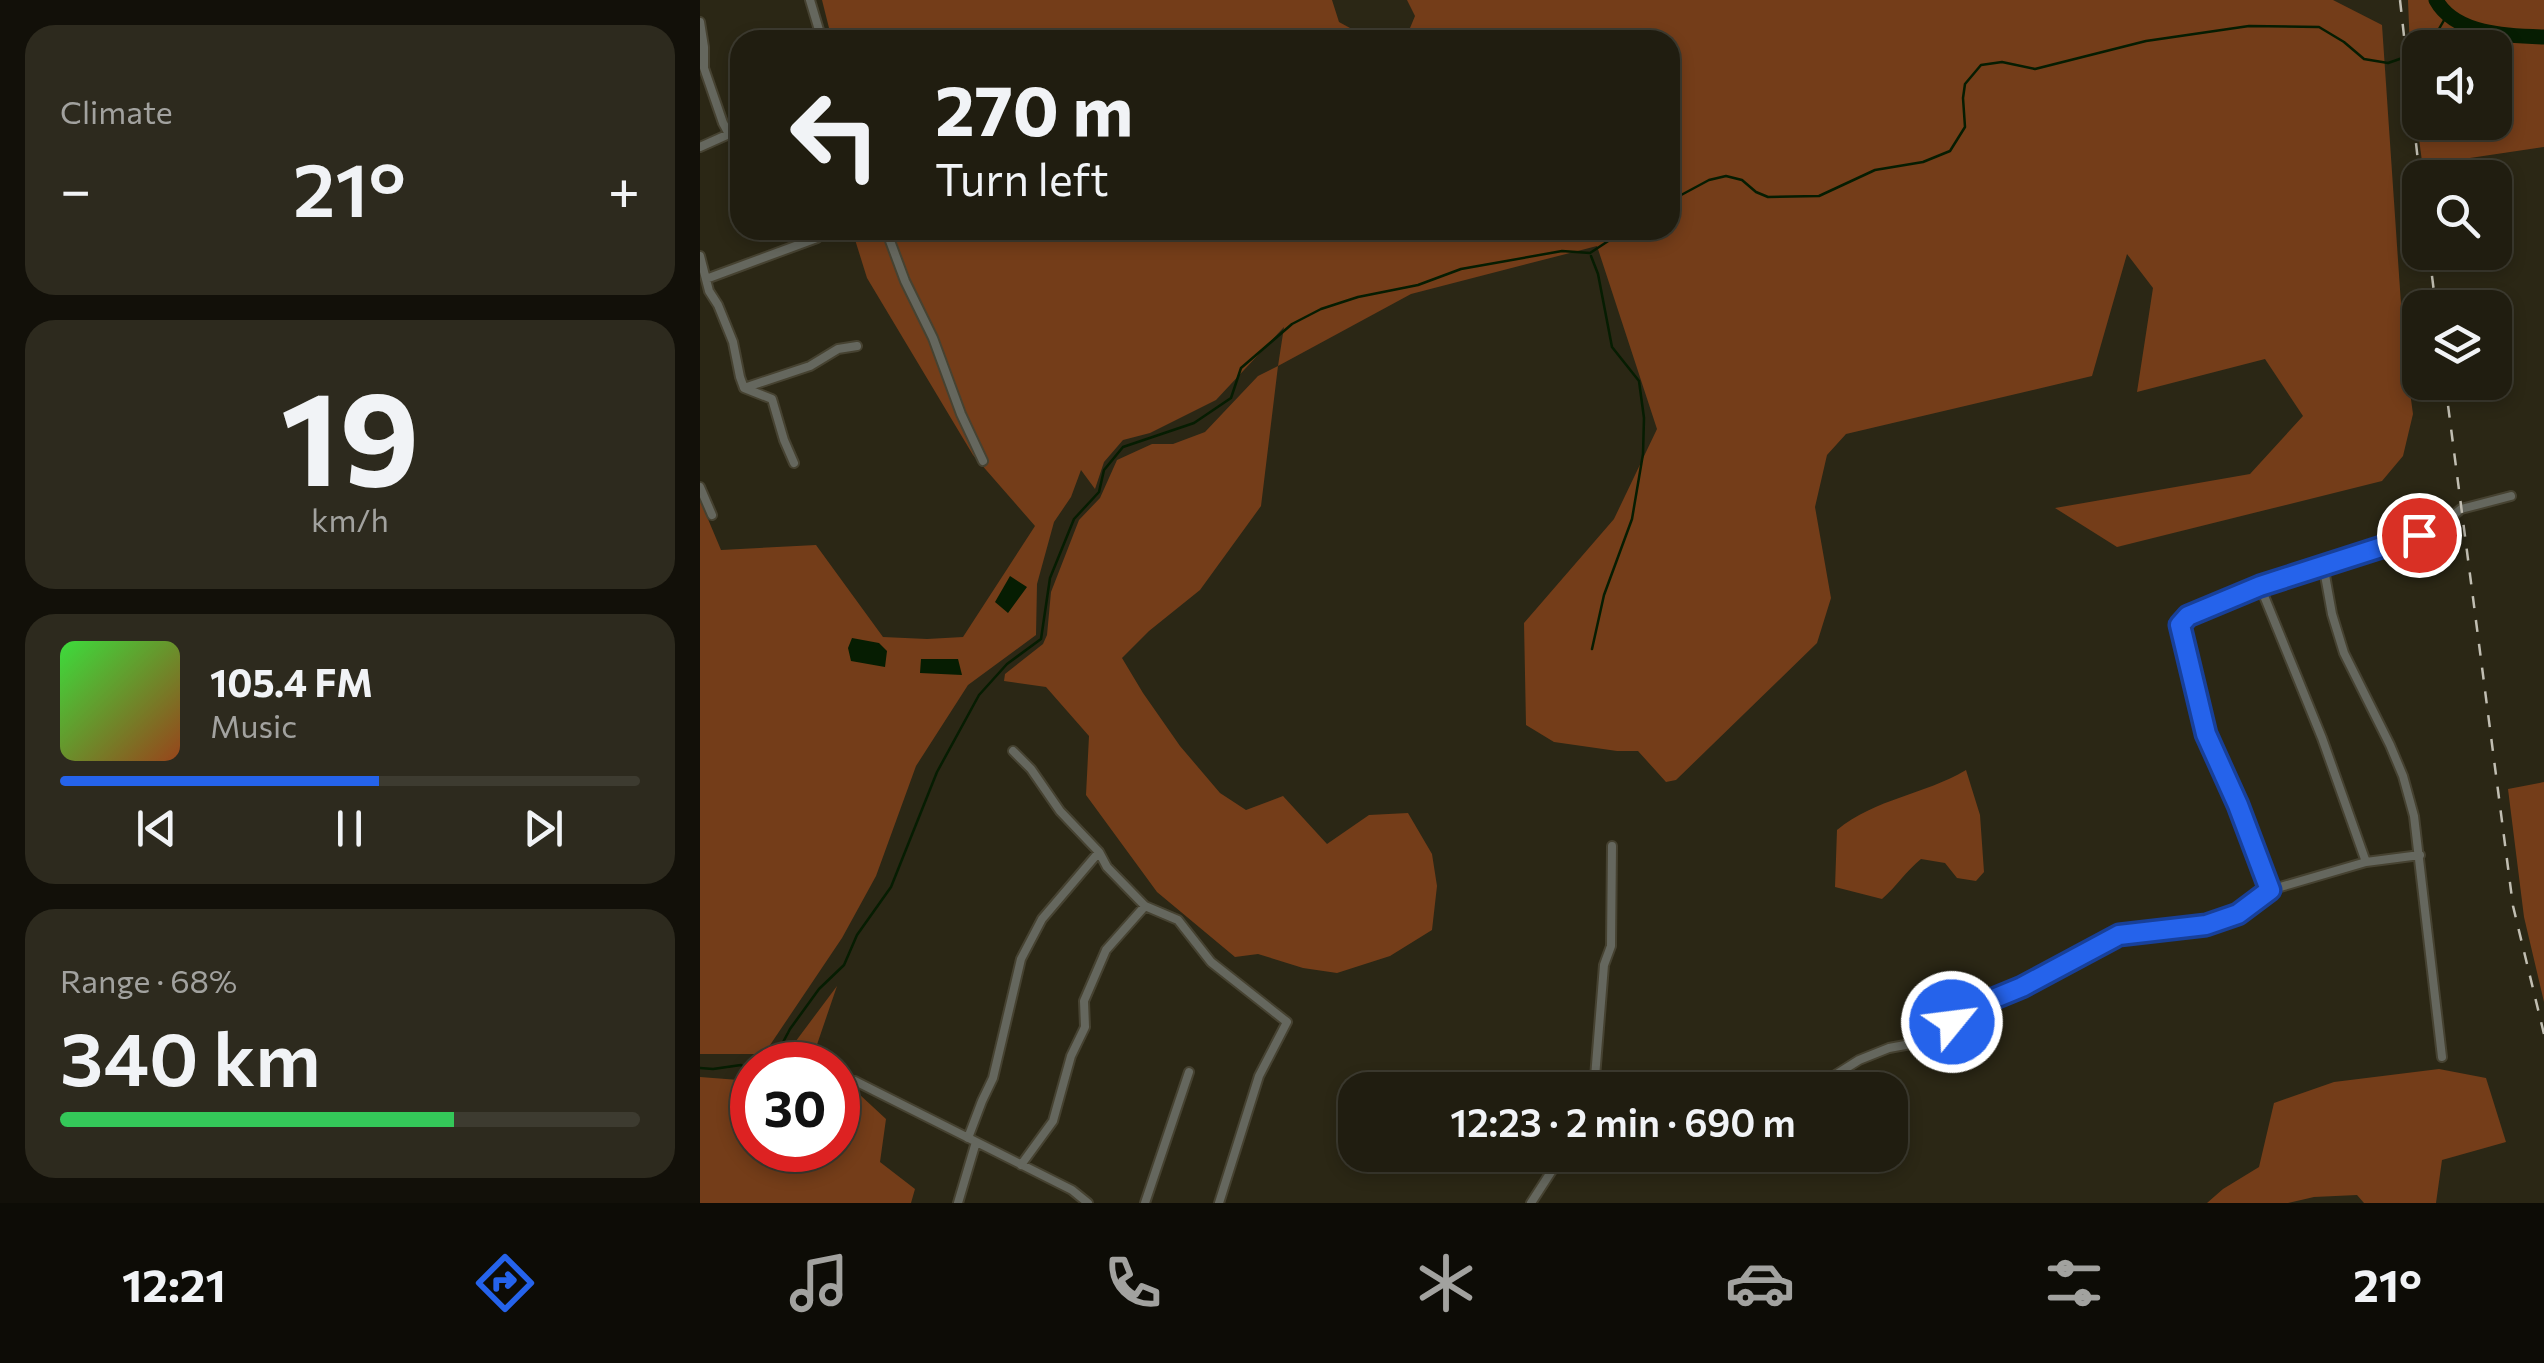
<!DOCTYPE html>
<html lang="en">
<head>
<meta charset="utf-8">
<style>
  body { margin:0; font-family:Commissioner,sans-serif; background:#2d2a1e; color:#f1f3f6; height:100vh; display:flex; flex-direction:column; font-size:38px; white-space:nowrap }
  * { box-sizing:border-box; margin:0 }
  p { font-size:32px; color:#a2a29f }
  .icon { flex:none; width:55px; height:55px; fill:none; stroke:currentColor; stroke-width:2; stroke-linecap:round; stroke-linejoin:round }
  .map { position:relative; flex:1; overflow:hidden }
  .side { display:flex; flex-direction:column; gap:25px; padding:25px; background:#121009; width:700px }
  .side>* { flex:none }
  .top-card { position:absolute; left:30px; top:30px; width:950px; height:210px; border-radius:30px; box-shadow:0 5px 15px #0003,0 0 0 2px #3d3b30; background:#201d10; color:#f1f3f6; overflow:hidden }
  .buttons { position:absolute; left:1702px; top:30px; display:grid; gap:20px }
  .buttons a { display:grid; place-items:center; width:110px; height:110px; border-radius:20px; background:#201d10; box-shadow:0 5px 15px #0003,0 0 0 2px #3d3b30; font-size:50px }
  .speed { position:absolute; left:30px; top:1042px; display:flex; gap:20px; font-size:50px; font-weight:700; text-align:center }
  .speed>* { display:grid; place-content:center; width:130px; height:130px; border-radius:50%; background:#201d10; box-shadow:0 5px 15px #0003,0 0 0 2px #3d3b30; line-height:1 }
  .speed .limit { border:15px solid #d22; background:#fff; color:#111 }
  .pin { position:absolute; display:grid; place-items:center; width:85px; height:85px; color:#fff; margin:-42px; border:5px solid #fff; border-radius:50%; box-shadow:0 2px 10px #0007 }
  .me { position:absolute; width:110px; margin:-55px; rotate:61deg; stroke-linejoin:round; filter:drop-shadow(0 0 8px #0008) }
  .turn { display:flex; align-items:center; gap:35px; height:210px; padding:0 40px; font-size:45px }
  .turn .icon { width:130px; height:130px; stroke-width:2.5 }
  .turn b { display:block; font-size:70px; line-height:85px }
  .big { font-size:75px; font-weight:600; line-height:1.1 }
  .side .widget { flex:1; display:flex; flex-direction:column; justify-content:center; gap:15px; min-width:0; padding:0 35px; border-radius:30px; background:#2d2a1e }
  .side .dial { align-items:center; gap:0 }
  .dial b { font-size:130px; line-height:1 }
  .song { display:flex; align-items:center; gap:30px }
  .cover { width:120px; height:120px; border-radius:15px; background:linear-gradient(135deg,hsl(120 70% 55%),hsl(20 70% 35%)) }
  .played { height:10px; border-radius:5px; background:linear-gradient(90deg,#2563eb 55%,#3d3b30 55%) }
  .keys { display:flex; justify-content:space-around; direction:ltr }
  .heat { display:flex; justify-content:space-between; align-items:center; font-size:55px; direction:ltr }
  .charge { height:15px; border-radius:8px; background:linear-gradient(90deg,#34c759 68%,#3d3b30 0) }
  .trip { position:absolute; left:638px; top:1072px; width:570px; height:100px; border-radius:30px; background:#201d10; box-shadow:0 5px 15px #0003,0 0 0 2px #3d3b30; font-weight:600; line-height:100px; text-align:center }
  .menu { display:flex; height:160px; justify-content:space-around; align-items:center; background:#0d0c06; color:#a2a29f }
  .menu .icon { width:70px; height:70px }
  .menu .selected { color:#2563eb }
  .menu b { font-size:45px; color:#f1f3f6 }
  main { display:flex; flex:1; min-height:0 }
  .map>svg:first-child { display:block }
  .green { fill:#743d19; fill-rule:evenodd }
  .water { fill:#061d02 }
  .lines { fill:none; stroke-linecap:round; stroke-linejoin:round }
  .stream { stroke:#061d02; stroke-width:2.5 }
  .river { stroke:#061d02; stroke-width:15 }
  .street-casing { stroke:#464231; stroke-width:12 }
  .street { stroke:#65675e; stroke-width:8 }
  .rail { stroke:#c1beb2; stroke-width:2.5; stroke-dasharray:12 12; stroke-linecap:butt }
  .route-casing { stroke:#184099; stroke-width:25 }
  .route { stroke:#2563eb; stroke-width:18 }
</style>
</head>
<body>
<main>
<section class="side">
<div class="widget"><p>Climate</p>
<div class="heat"><a>−</a><b class="big">21°</b><a>+</a></div>
</div>
<div class="widget dial"><b>19</b><p>km/h</p></div>
<div class="widget">
<div class="song"><i class="cover"></i><div><b>105.4 FM</b><p>Music</p></div></div>
<div class="played"></div>
<div class="keys"><svg class="icon" aria-label="previous" viewBox="0 0 24 24"><path d="M18 5L8 12l10 7zM5 5v14"/></svg><svg class="icon" aria-label="pause" viewBox="0 0 24 24"><path d="M8 5v14M16 5v14"/></svg><svg class="icon" aria-label="next" viewBox="0 0 24 24"><path d="M6 5l10 7-10 7zM19 5v14"/></svg></div>
</div>
<div class="widget"><p>Range · 68%</p><b class="big">340 km</b><div class="charge"></div></div>
</section>
<div class="map">
<svg width="1844" height="1203" viewBox="0 0 1844 1203">
  <rect width="100%" height="100%" fill="#2b2715"/>
  <path class="green" d="M122 0H632L639 22 672 40H132Z
    M707 0H1633L1682 25 1704 348 1713 414 1703 456 1682 481 1417 547 1355 508 1550 474 1603 416 1565 359 1437 392 1453 288 1427 254 1392 376 1146 434 1127 455 1115 507 1131 598 1117 643 976 780 966 782 938 751H917L854 742 826 725 824 623 914 519 957 429 897 246 711 294 578 366 561 506 500 590 449 631 422 658 443 693 480 746 520 793 546 810 583 796 627 844 669 815 708 813 732 854 737 886 732 930 690 956 637 973 603 968 558 954 535 957 457 892 386 795 389 736 346 687 304 681 305 674 343 644 347 635 351 592 379 520 400 498 417 460 452 444H473L505 432 558 376 578 366 584 327 516 400 450 433 423 440 404 462 395 489 381 470 371 497 354 522 337 584 336 635 268 685 216 766 176 876 142 938 64 1054H0V500L21 550 116 545 183 637 227 639 263 637 335 526 273 455 167 278 152 230H970V40H705L715 16Z
    M1708 0H1844V147L1743 162 1724 177 1711 77ZM1720 48H1795V122H1720Z
    M1266 770 1280 815 1284 872 1276 881 1257 878 1245 863 1221 859C1206 871 1196 887 1182 899L1135 887 1137 830C1176 798 1224 795 1266 770Z
    M1844 782V1002L1824 917 1808 789Z
    M137 986 110 1065H78Z
    M1739 1069 1786 1078 1806 1142 1742 1160 1736 1203H1664L1657 1195 1614 1197 1588 1203H1507L1523 1189 1559 1167 1574 1103 1634 1082Z
    M0 1077 52 1081V1150H138V1129L159 1094 186 1119 180 1162 215 1189 211 1203H0Z"/>
  <path class="water" d="M310 576 327 587 308 613 295 602Z
    M152 638 179 643 187 651 185 667 151 661 148 648Z
    M221 659H258L262 675 220 673Z"/>
  <g class="lines">
    <path class="stream" d="M1728 48 1747 15
      M970 201 1009 180 1026 176 1042 180 1056 192 1068 197 1119 196 1175 170 1223 162 1250 151 1265 127 1263 98 1265 84 1281 65 1302 62 1335 69 1446 41 1549 26 1619 27 1644 42 1664 59 1688 63 1720 52
      M891 256 898 274 912 347 939 381 944 418 943 454 932 519 904 595 892 649
      M71 1065 90 1029 119 989 144 965 157 935 191 887 237 772 279 695 307 664 341 639 350 578 374 519 399 492 404 470 423 447 494 423 531 398 541 368 592 324 621 309 658 297 718 285 761 269 862 251 890 253 925 230
      M0 1068 13 1069 41 1065 52 1072"/>
    <path class="river" d="M1736 0C1755 35 1809 36 1844 37"/>
    <defs>
      <path id="street" d="M110 0 122 40
        M0 22 4 47V68L23 123 29 134 0 147
        M186 230 205 281 233 338 261 414 283 461
        M0 256 9 291 18 305 33 342 40 377 44 388 72 399 84 440 94 463
        M6 279 117 238
        M44 388 110 366 138 349 157 346
        M0 487 12 515
        M1623 564 1632 614 1644 653 1690 745 1703 776 1714 816 1742 1057
        M1560 586 1622 738 1666 862
        M313 751 331 769 360 811 399 852 407 867 445 906 478 920 511 962 587 1022 559 1076 519 1203
        M1570 890 1539 805 1505 734 1480 625 1488 616 1560 586 1734 531 1761 509 1811 496
        M155 1081 372 1190 388 1203
        M894 1090 904 965 911 946 912 846
        M1106 1090 1129 1079 1159 1060 1189 1048 1227 1041 1257 1018 1288 1001 1322 987 1419 935 1505 925 1538 914 1570 890 1666 862 1720 855
        M268 1138 282 1101 293 1078 321 959 342 919 399 852
        M321 1165 353 1121 371 1056 385 1027 384 1001 406 950 445 906
        M258 1203 276 1142
        M445 1203 489 1072
        M831 1203 862 1155"/>
    </defs>
    <use href="#street" class="street-casing"/>
    <use href="#street" class="street"/>
    <path class="rail" d="M1700 0 1720 179
      M1729 252 1736 308
      M1745 382 1813 906 1844 1034"/>
  </g>
  <g class="lines">
    <defs>
      <path id="route" d="M1252 1022 1288 1001 1322 987 1419 935 1506 925 1538 914 1570 890 1538 805 1506 734 1480 625 1488 616 1560 586 1719 535"/>
    </defs>
    <use href="#route" class="route-casing"/>
    <use href="#route" class="route"/>
  </g>
</svg>
<div class="buttons">
<a><svg class="icon" aria-label="sound" viewBox="0 0 24 24"><path d="M4 9h4l5-4v14l-5-4H4zM17 9q2 3 0 6"/></svg></a>
<a><svg class="icon" aria-label="search" viewBox="0 0 24 24"><circle cx="10" cy="10" r="6"/><path d="M15 15l6 6"/></svg></a>
<a><svg class="icon" aria-label="layers" viewBox="0 0 24 24"><path d="M12 4l9 5-9 5-9-5zM3 14l9 5 9-5"/></svg></a>
</div>
<div class="speed"><div class="limit">30</div></div>
<div class="pin" style="left:1719px;top:535px;background:#d93025"><svg class="icon" aria-label="arrive" viewBox="0 0 24 24"><path d="M6 21V4h12l-3 4 3 4H6"/></svg></div>
<svg class="me" style="left:1252px;top:1022px" viewBox="-20 -20 40 40"><circle r="17" fill="#2563eb" stroke="#fff" stroke-width="3"/><path d="M0-11L8 9 0 5-8 9z" fill="#fff"/></svg>
<div class="trip">12:23 · 2 min · 690 m</div>
<div class="top-card">
<div class="turn"><svg class="icon" aria-label="left" viewBox="0 0 24 24"><path d="M17 20v-9H6M10 6l-5 5 5 5"/></svg><div><b>270 m</b>Turn left</div></div>
</div>
</div>
</main>
<nav class="menu">
<b>12:21</b>
<svg class="icon selected" aria-label="directions" viewBox="0 0 24 24"><path d="M12 3l9 9-9 9-9-9zM9 14v-3h6M13 9l2 2-2 2"/></svg>
<svg class="icon" aria-label="music" viewBox="0 0 24 24"><path d="M9 18V5l10-2v13"/><circle cx="6" cy="18" r="3"/><circle cx="16" cy="16" r="3"/></svg>
<svg class="icon" aria-label="phone" viewBox="0 0 24 24"><path d="M5 4h4l2 5-3 2q2 4 5 5l2-3 5 2v4C11 20 4 13 5 4z"/></svg>
<svg class="icon" aria-label="climate" viewBox="0 0 24 24"><path d="M12 3v18M4 7l16 10M4 17L20 7"/></svg>
<svg class="icon" aria-label="car" viewBox="0 0 24 24"><path d="M5 17H2v-5l4-1 3-4h7l3 4 3 1v5h-3M9 17h6M6 11h13"/><circle cx="7" cy="17" r="2"/><circle cx="17" cy="17" r="2"/></svg>
<svg class="icon" aria-label="filters" viewBox="0 0 24 24"><path d="M4 7h16M4 17h16"/><circle cx="9" cy="7" r="2"/><circle cx="15" cy="17" r="2"/></svg>
<b>21°</b>
</nav>
</body>
</html>
